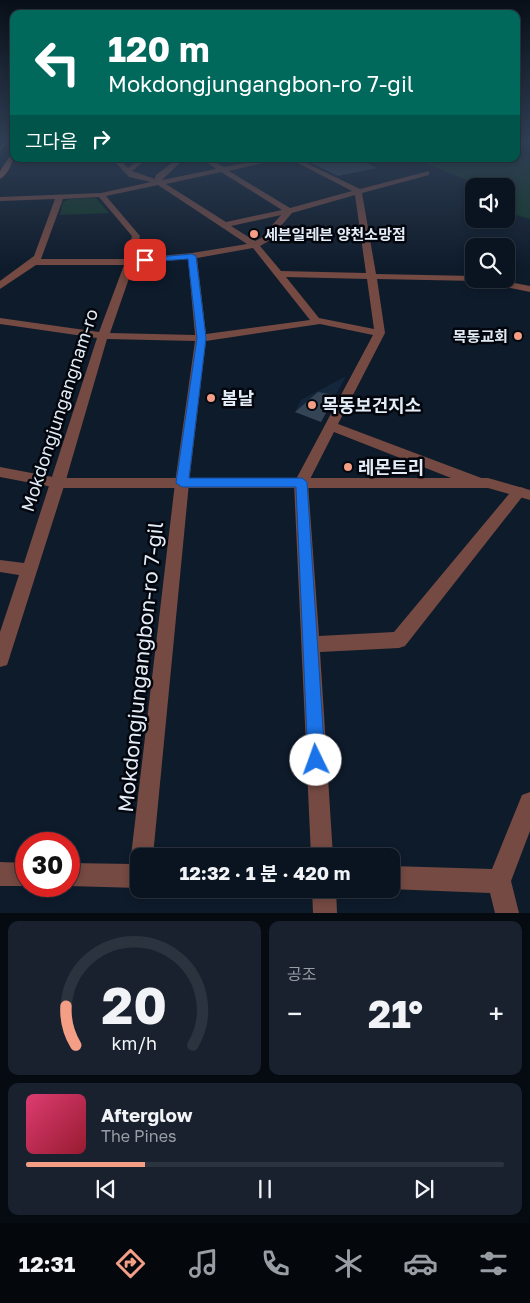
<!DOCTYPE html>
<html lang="ko">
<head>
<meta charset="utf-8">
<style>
  body { margin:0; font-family:"Golos Text","Noto Sans KR",sans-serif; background:#18212d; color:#f1f3f6; height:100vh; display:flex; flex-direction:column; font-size:19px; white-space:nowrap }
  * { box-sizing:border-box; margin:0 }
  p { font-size:16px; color:#999ea5 }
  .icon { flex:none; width:28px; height:28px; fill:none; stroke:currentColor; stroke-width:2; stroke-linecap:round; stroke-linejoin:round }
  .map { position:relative; height:913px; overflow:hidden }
  .panel { display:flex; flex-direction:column; gap:8px; padding:8px; background:#060b12; flex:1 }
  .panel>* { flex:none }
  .top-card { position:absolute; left:10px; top:10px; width:510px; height:152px; border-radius:10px; box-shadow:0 2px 8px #0003,0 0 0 1px #2a333e; background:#00695c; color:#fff; overflow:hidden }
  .fabs { position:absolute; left:465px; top:178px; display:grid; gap:10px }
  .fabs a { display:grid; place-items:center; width:50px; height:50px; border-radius:10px; background:#0a1420; box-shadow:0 2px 8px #0003,0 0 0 1px #2a333e; font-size:25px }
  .speed { position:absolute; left:15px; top:832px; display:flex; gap:10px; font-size:25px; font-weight:700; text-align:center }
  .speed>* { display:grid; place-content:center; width:65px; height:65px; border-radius:50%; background:#0a1420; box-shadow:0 2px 8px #0003,0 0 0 1px #2a333e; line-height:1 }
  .speed .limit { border:8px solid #d22; background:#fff; color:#111 }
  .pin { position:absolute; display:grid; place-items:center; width:42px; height:42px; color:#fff; margin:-21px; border-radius:10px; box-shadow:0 2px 8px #0006 }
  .me { position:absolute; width:55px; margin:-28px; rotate:357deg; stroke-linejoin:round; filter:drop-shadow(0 0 4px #0008) }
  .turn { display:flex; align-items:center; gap:18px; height:105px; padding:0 15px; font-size:22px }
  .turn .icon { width:65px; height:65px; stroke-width:2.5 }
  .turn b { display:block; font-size:35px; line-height:42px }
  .then { display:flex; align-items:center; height:48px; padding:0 15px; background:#0003; gap:10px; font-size:19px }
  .big { font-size:38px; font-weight:700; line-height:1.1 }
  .panel .tile { flex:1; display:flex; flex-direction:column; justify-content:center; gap:8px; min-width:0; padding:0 18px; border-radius:10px; background:#18212d }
  .panel .dial { align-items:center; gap:0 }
  .dial svg { height:130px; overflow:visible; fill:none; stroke:#2a333e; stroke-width:7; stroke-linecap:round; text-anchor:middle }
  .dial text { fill:#f1f3f6; stroke:none }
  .song { display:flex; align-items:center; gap:15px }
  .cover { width:60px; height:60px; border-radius:8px; background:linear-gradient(135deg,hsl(340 70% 55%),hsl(350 70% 35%)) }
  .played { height:5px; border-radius:2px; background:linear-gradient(90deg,#f49e86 25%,#2a333e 25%) }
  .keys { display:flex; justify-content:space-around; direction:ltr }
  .heat { display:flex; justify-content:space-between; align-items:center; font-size:28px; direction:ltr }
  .panel .tiles { flex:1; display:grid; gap:8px; grid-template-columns:1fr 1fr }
  .tile:last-child { grid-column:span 2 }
  .trip { position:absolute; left:130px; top:848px; width:270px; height:50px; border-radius:10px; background:#0a1420; box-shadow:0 2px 8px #0003,0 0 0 1px #2a333e; font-weight:700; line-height:50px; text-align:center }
  .tabs { display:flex; height:80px; justify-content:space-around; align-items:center; background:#04080d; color:#999ea5 }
  .tabs .icon { width:35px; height:35px }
  .tabs .active { color:#f49e86 }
  .tabs b { font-size:22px; color:#f1f3f6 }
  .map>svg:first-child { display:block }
  .built { fill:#14263b }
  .green { fill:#123928 }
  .building { fill:#354455 }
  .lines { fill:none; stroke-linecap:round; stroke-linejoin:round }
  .minor { fill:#754a42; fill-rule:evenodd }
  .tertiary { fill:#754a42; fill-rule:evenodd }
  .secondary { fill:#a86457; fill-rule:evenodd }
  .route { fill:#1a73e8; stroke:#114b97 }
  .poi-dot { fill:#f49e86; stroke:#03060c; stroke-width:2 }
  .labels { text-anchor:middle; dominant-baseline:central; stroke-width:5; stroke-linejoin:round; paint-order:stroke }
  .far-poi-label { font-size:15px; font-weight:bold; fill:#e3ecf7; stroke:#03060c; text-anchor:start }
  .poi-label { font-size:18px; font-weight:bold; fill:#e3ecf7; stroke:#03060c; text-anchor:start }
  .street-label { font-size:18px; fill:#e3ecf7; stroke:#03060c }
  .near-street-label { font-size:21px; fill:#e3ecf7; stroke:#03060c }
</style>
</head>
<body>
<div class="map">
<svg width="530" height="913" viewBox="0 0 530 913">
  <rect width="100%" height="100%" fill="#0e1b2b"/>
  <path class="built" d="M346 376 321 422 295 412 301 400Z"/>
  <path class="green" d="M520 156 530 157V219L506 212V186H482L424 163 396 159H516V157Z
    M96 198 109 213 60 215 63 202 70 199Z"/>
  <path class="building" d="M302 159H358L377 168 338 176Z
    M318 392 336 395 321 422 295 412Z"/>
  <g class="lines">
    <path class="minor" d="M112 159H119L128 168 140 159H147L132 171 155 179 156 175 177 159H184L162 180 216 169 202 159H209L224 167 266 159H278L229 171 290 208 352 191 290 159H298L360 189 429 171V175L362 193 376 274 474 276V279H493L530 286V292L476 281 377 279 385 333 338 424 484 479 486 483 484 487H474L334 432 308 483 319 636 394 632 514 488 519 487 524 488 526 492 405 646 399 648 320 652 333 856H311L294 483 373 335 320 324 206 341 189 483 153 856H139V888L68 886 69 863 134 864 131 856 175 483 195 341 107 339 65 483 9 659 7 665 0 667V632L19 575 0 572V560L24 563 97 338 0 324V318L99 332 124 265H36L0 289V281L34 256 55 199 0 201V197L101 193 151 182 129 177ZM221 172 282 210 226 222 166 184ZM158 185 247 244 192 253 135 258 140 236 106 196ZM355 195 366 273 281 271 260 246 267 242 292 213ZM99 197 132 236 126 259H41L63 199ZM281 215 261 238 255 241 231 226ZM253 248 310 320 206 334 197 258ZM188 259 195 335 110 333 134 264ZM286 277 367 279 374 329 319 318Z
      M530 792V831L511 881 519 913H495L490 893 389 889H391V866L492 869 522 795Z
      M0 862 26 863 27 886H0Z
      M312 889H336L337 913H313Z"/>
    <path class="tertiary" d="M0 467 58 478H488L530 490V500L488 488H58L0 477Z"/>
    <path class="secondary" d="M2 141H8L0 151Z
      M14 150C14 160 9 174 0 179V171Z"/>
  </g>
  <linearGradient id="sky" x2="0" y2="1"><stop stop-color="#080f18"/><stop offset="0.53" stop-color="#303f55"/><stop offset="1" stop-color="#303f55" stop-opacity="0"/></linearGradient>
  <rect width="530" height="268" fill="url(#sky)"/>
  <path class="route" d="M192 254 196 256 206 338 189 478H302L307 482 325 760 323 766 316 768 310 766 308 760 296 487H182L176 483 197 338 188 259 145 262 141 260 145 258Z"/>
  <g class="poi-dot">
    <circle cx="254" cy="234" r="5"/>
    <circle cx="518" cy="336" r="5"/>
    <circle cx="211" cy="398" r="5"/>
    <circle cx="312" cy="405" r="5"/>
    <circle cx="348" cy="467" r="5"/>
  </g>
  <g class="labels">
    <g class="far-poi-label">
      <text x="264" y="234">세븐일레븐 양천소망점</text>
      <text x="508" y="336" text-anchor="end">목동교회</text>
    </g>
    <g class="poi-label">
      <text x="221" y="398">봄날</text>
      <text x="322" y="405">목동보건지소</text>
      <text x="358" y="467">레몬트리</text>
    </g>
    <g class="street-label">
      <text transform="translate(59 410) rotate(-72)">Mokdongjungangnam-ro</text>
    </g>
    <g class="near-street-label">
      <text transform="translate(140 667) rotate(-84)">Mokdongjungangbon-ro 7-gil</text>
    </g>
  </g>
</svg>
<div class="fabs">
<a><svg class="icon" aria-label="sound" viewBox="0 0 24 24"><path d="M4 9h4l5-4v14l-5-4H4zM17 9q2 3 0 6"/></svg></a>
<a><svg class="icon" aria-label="search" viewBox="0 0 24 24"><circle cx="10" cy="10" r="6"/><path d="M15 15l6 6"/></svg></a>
</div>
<div class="speed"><div class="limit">30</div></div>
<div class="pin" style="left:145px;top:260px;background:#d93025"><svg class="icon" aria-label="arrive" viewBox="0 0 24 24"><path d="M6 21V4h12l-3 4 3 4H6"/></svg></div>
<svg class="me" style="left:316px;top:760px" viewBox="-20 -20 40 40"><circle r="19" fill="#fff"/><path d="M0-13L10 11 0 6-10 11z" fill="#1a73e8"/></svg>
<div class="trip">12:32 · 1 분 · 420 m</div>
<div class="top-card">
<div class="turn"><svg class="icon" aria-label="left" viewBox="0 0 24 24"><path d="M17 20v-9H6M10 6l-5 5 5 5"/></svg><div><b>120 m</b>Mokdongjungangbon-ro 7-gil</div></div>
<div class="then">그다음<svg class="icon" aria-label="right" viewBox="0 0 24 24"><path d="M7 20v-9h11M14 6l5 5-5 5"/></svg></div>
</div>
</div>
<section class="panel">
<div class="tiles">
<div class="tile dial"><svg viewBox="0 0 100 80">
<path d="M14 69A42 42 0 1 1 86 69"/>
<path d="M14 69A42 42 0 0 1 8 45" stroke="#f49e86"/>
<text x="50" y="56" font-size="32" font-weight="700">20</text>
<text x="50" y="72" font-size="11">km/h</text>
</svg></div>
<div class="tile"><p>공조</p>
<div class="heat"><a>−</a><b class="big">21°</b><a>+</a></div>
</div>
<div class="tile">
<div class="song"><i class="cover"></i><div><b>Afterglow</b><p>The Pines</p></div></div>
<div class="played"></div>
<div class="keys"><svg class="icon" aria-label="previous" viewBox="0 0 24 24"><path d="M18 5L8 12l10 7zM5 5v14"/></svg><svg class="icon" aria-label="pause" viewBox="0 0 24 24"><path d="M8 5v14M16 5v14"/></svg><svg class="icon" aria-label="next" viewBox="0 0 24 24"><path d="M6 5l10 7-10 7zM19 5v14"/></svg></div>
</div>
</div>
</section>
<nav class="tabs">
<b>12:31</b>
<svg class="icon active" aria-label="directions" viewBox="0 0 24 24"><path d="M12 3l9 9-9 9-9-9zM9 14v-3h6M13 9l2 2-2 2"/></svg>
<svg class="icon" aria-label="music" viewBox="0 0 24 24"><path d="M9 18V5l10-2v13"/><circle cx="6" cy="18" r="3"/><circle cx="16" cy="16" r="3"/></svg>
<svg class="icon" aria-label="phone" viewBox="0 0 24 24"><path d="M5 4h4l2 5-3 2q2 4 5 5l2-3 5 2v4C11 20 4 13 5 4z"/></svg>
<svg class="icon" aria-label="climate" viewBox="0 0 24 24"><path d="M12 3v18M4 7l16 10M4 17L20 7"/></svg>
<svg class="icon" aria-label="car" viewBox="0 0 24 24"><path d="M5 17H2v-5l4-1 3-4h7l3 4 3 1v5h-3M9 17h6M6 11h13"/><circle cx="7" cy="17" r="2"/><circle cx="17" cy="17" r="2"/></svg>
<svg class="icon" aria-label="filters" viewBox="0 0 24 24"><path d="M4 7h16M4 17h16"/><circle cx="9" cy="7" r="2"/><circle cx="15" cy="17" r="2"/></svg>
</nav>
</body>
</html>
